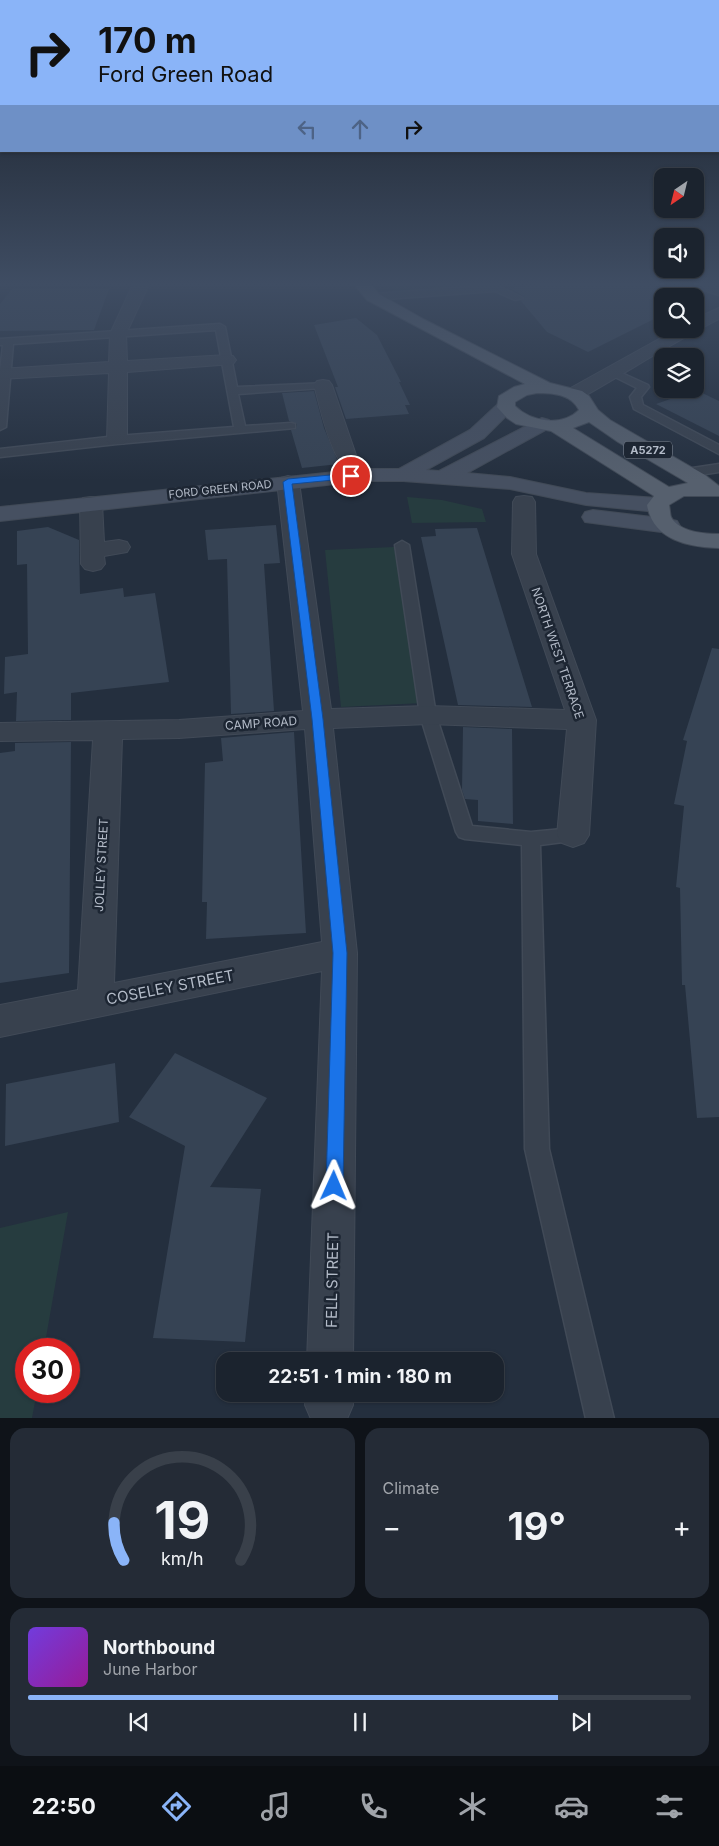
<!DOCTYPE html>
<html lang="en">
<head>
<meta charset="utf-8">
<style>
  body { margin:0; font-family:Inter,sans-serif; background:#242b36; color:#f1f3f6; height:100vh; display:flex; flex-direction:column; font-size:19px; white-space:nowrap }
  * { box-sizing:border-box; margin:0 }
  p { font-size:16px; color:#a0a4aa }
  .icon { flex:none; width:28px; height:28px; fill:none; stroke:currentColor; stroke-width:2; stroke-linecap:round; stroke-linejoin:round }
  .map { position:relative; height:1418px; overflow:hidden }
  .side { display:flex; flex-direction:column; gap:10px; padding:10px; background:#0f1319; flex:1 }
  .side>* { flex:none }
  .hud { position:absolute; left:0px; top:0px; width:720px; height:152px; box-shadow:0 1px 4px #0004,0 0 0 1px #39404a; background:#8ab4f8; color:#111; overflow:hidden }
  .needle { width:32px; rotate:215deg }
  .buttons { position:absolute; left:654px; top:168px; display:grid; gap:10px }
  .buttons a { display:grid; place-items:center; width:50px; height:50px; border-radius:10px; background:#1b232e; box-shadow:0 1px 4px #0004,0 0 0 1px #39404a; font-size:25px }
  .speed { position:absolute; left:15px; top:1338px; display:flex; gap:10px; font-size:25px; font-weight:700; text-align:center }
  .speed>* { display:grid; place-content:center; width:65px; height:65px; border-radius:50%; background:#1b232e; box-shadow:0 1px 4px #0004,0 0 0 1px #39404a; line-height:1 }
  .speed .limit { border:8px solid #d22; background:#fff; color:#111 }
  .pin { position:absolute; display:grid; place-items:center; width:42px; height:42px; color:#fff; margin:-21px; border:2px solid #fff; border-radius:50%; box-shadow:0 1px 5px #0007 }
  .me { position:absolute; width:55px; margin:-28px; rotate:1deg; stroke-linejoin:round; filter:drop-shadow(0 0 4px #0008) }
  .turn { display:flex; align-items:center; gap:18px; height:105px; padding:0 15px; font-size:22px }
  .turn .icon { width:65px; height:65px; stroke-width:2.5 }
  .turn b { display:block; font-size:35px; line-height:42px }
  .lanes { display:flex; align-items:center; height:48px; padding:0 15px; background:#0003; justify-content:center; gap:25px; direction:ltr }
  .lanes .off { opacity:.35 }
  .big { font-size:38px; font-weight:700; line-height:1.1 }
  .side .card { flex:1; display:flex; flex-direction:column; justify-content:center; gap:8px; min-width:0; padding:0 18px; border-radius:15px; background:#242b36 }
  .side .dial { align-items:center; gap:0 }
  .dial svg { height:130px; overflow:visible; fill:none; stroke:#39404a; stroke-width:7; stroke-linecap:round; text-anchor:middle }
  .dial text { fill:#f1f3f6; stroke:none }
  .song { display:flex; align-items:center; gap:15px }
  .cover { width:60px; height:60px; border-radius:8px; background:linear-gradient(135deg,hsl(260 70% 55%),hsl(300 70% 35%)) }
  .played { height:5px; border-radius:2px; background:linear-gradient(90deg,#8ab4f8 80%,#39404a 80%) }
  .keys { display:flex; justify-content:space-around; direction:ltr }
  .heat { display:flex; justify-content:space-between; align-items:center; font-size:28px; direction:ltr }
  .side .tiles { flex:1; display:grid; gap:10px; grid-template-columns:1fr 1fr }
  .card:last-child { grid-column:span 2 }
  .trip { position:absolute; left:216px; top:1352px; width:288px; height:50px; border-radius:15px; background:#1b232e; box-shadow:0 1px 4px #0004,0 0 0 1px #39404a; font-weight:700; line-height:50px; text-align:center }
  .tab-bar { display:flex; height:80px; justify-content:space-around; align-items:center; background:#0b0e12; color:#a0a4aa }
  .tab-bar .icon { width:35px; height:35px }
  .tab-bar .current { color:#8ab4f8 }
  .tab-bar b { font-size:22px; color:#f1f3f6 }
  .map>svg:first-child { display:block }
  .green { fill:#263c3f }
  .building { fill:#364354 }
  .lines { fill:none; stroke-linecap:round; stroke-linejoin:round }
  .service-casing { stroke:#414a57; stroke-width:3 }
  .minor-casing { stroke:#414a57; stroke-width:2 }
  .tertiary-casing { stroke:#414a57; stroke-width:2 }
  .secondary-casing { stroke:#414a57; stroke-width:2 }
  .primary-casing { stroke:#414a57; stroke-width:2 }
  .service { fill:#38414e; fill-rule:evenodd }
  .minor { fill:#38414e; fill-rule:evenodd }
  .tertiary { fill:#38414e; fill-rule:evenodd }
  .secondary { fill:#465061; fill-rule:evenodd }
  .primary { fill:#56606e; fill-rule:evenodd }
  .route { fill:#1a73e8; stroke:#114b97 }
  .labels { text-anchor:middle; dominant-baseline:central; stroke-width:5; stroke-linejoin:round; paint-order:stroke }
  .shield { fill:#1d2633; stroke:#878f9c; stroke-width:1 }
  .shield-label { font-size:11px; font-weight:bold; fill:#b4bcc9 }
  .far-street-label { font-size:11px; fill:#b4bcc9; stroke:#1d2633 }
  .street-label { font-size:12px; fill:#b4bcc9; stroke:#1d2633 }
  .near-street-label { font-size:15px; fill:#b4bcc9; stroke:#1d2633 }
</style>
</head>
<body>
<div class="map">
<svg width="719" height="1419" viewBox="0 0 719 1419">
  <rect width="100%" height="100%" fill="#242f3e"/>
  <path class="green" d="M385 282H529L395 292Z
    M407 497 442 500 482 509 486 522 412 523Z
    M394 547 423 703 341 707 325 550Z
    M68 1212 44 1349H26V1391H37L32 1418H0V1228Z"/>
  <path class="building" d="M559 282H640L662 289V315L588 352 547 332 521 301 525 297 510 288Z
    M13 288 109 289 94 330 0 331V304Z
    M356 318 377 335 401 382H399L410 405H405L409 414 346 419 335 387H338L314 325Z
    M696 390 719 401V436L656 404Z
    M314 391 324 428 339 464 302 468 291 430 296 429 297 424 289 421 282 393Z
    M276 525 280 563 264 564 274 711 231 714 227 559 208 560 205 530Z
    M48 527 79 540 80 594 123 588 124 597 155 593 169 682 71 693V720L16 721 17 692 4 694 5 657 28 654 27 564 17 565V531Z
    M477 528 532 707 458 705 421 537 436 536 435 529Z
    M712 648 719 649V1117L697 1118 685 985H682L680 888 676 887 684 806 674 804 687 741 683 740Z
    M463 727 512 729 513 824 478 821V800L465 799 462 790Z
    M294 732 306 933 206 939 207 902H202L205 763 223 761 221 738Z
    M71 742 69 973 0 983V753L15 751V743Z
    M175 1053 267 1098 210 1187 261 1189 245 1342 153 1338 185 1146 129 1117Z
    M115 1063 119 1122 5 1146 6 1084Z"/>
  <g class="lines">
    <defs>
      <path id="service" d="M681 282H696L719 289V295Z
        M496 285 523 298 515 300 495 291 373 300 368 297 373 294Z
        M220 324 225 327 237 387 327 383V387L323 388 238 394 245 426 291 423 295 424V428L117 444 0 457V449L117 436 234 427 216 330 13 344 6 427 0 430V371L3 345H0V339Z
        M613 369 648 385 649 387 641 397 643 405 719 445V454L634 409 630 397 637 388 609 374 608 372Z
        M719 464V472L686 477 680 473 686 469Z
        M402 541 409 545 436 715 472 826 531 832 573 828 579 830 582 835 579 840 540 845 549 1149 614 1419H586L525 1149 522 845 465 839 459 837 456 832 420 715 395 545Z"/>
      <path id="minor" d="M134 282H150L126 334 127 361 227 355 233 356 236 360 233 364 127 372V440L124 444H110L107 440 109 373 0 379V369L109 362 110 334Z
        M323 380 329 381 332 385 356 455 373 475 370 479C335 488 321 409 314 385L317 381Z
        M288 476 295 478 299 482 331 709 428 706 565 710 512 554 513 502 516 497 524 496 532 497 535 502 536 554 596 720 589 835 584 843 573 847 562 843 557 835 567 729 428 724 333 728 357 953 353 1361H307L322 971 0 1037V1005L78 990 93 740 0 741V723L179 720 303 711 277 482 281 478ZM305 729 322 942 114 983 122 739 179 738Z
        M91 497 99 498 102 503 104 542 119 540 127 542 130 547 127 552 104 556 105 564 101 569 93 571 85 569 81 564 80 503 83 498Z
        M306 1394H353V1405L347 1419H311L305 1405Z"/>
      <path id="tertiary" d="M719 308V319C672 343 627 372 581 398H567L565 394 567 390 677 329H695V319Z"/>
      <path id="secondary" d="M506 401 513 403 515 407 484 438 426 470 439 471 542 418 549 420 552 424 549 428 467 473 510 477 586 493 658 498 666 500 669 505 666 510 658 512 586 505 510 489 403 481H363L0 521V507L363 469H399L470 430 499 403Z
        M593 510 669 519 677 521 680 526 677 531 669 533 585 522 582 517 585 512Z"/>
      <path id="primary" d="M352 282H368L379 294 425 320 550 383 582 391 589 396 598 410 610 420 705 475 719 486V496H684L669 505C670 509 670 514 671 517 679 532 705 534 719 534V548C688 547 653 540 647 505L654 496 551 431 516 424 507 418 497 407 499 396 514 387 525 384 367 300ZM537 393C553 393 571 394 579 410 562 427 531 422 515 406V402L527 395ZM589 422 618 442 688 483 669 487 573 428Z"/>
    </defs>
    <use href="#service" class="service-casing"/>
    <use href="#minor" class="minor-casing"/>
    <use href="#tertiary" class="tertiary-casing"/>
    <use href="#secondary" class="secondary-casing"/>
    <use href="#primary" class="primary-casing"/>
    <use href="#service" class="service"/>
    <use href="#minor" class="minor"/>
    <use href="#tertiary" class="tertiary"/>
    <use href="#secondary" class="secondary"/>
    <use href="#primary" class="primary"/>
  </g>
  <linearGradient id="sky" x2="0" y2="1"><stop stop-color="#141a22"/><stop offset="0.59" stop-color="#3f4d63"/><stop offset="1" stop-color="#3f4d63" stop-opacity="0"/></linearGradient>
  <rect width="719" height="481" fill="url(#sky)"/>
  <path class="route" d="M351 473 354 474V478L292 484 323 719 347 953 343 1186 341 1192 334 1195 328 1192 326 1186 333 953 312 719 283 482 288 479Z"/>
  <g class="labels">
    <rect class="shield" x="624" y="441.5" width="48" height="17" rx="4"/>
    <g class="shield-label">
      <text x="648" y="450">A5272</text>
    </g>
    <g class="far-street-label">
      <text transform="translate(220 489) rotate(-6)">FORD GREEN ROAD</text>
    </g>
    <g class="street-label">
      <text transform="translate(558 653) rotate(71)">NORTH WEST TERRACE</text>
      <text transform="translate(261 723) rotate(-4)">CAMP ROAD</text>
      <text transform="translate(101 865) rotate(-87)">JOLLEY STREET</text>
    </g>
    <g class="near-street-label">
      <text transform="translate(170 987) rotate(-11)">COSELEY STREET</text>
      <text transform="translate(332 1280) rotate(-89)">FELL STREET</text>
    </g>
  </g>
</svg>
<div class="buttons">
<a><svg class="needle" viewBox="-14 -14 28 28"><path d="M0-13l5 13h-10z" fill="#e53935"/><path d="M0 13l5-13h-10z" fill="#a0a4aa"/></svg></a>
<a><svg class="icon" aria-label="sound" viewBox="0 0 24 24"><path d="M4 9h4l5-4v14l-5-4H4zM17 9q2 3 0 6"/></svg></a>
<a><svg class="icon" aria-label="search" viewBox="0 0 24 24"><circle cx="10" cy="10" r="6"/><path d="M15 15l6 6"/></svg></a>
<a><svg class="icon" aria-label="layers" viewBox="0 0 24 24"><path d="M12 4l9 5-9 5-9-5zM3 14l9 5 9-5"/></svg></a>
</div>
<div class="speed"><div class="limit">30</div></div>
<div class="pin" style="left:351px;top:476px;background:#d93025"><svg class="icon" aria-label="arrive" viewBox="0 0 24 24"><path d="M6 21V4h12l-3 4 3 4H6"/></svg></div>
<svg class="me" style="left:334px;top:1186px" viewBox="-20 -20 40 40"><path d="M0-17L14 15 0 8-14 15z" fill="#1a73e8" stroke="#fff" stroke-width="4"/></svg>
<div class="trip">22:51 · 1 min · 180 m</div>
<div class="hud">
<div class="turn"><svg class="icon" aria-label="right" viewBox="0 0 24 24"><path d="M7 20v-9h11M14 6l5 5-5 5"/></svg><div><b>170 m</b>Ford Green Road</div></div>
<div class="lanes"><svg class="icon off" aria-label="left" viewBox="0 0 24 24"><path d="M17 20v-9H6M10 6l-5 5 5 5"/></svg><svg class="icon off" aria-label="ahead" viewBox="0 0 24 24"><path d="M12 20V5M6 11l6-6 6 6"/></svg><svg class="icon" aria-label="right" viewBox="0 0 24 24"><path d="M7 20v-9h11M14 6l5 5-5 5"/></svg></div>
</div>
</div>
<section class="side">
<div class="tiles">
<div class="card dial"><svg viewBox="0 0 100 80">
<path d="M14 69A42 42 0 1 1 86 69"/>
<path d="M14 69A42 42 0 0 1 8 46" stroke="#8ab4f8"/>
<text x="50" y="56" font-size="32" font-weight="700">19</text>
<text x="50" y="72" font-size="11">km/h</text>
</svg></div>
<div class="card"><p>Climate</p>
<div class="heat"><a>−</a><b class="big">19°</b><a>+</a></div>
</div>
<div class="card">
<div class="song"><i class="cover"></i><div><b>Northbound</b><p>June Harbor</p></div></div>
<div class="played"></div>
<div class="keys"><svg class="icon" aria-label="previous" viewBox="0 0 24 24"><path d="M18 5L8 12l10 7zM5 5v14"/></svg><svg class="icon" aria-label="pause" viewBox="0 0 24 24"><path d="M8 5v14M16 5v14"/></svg><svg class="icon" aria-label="next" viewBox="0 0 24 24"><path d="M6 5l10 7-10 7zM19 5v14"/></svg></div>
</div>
</div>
</section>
<nav class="tab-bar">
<b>22:50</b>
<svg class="icon current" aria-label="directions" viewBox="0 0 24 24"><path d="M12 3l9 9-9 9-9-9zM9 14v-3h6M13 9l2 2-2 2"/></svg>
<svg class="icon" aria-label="music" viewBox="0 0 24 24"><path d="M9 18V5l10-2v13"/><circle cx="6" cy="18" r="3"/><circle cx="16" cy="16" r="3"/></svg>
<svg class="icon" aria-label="phone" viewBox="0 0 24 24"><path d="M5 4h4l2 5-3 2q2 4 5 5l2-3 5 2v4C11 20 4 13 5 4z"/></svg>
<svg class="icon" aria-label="climate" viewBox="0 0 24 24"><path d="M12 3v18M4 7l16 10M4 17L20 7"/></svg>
<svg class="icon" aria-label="car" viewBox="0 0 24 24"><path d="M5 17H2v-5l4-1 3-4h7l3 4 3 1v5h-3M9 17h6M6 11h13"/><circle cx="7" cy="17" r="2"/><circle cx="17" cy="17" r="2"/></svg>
<svg class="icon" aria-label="filters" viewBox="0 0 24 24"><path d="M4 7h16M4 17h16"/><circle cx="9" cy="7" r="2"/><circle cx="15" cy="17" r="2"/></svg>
</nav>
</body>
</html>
